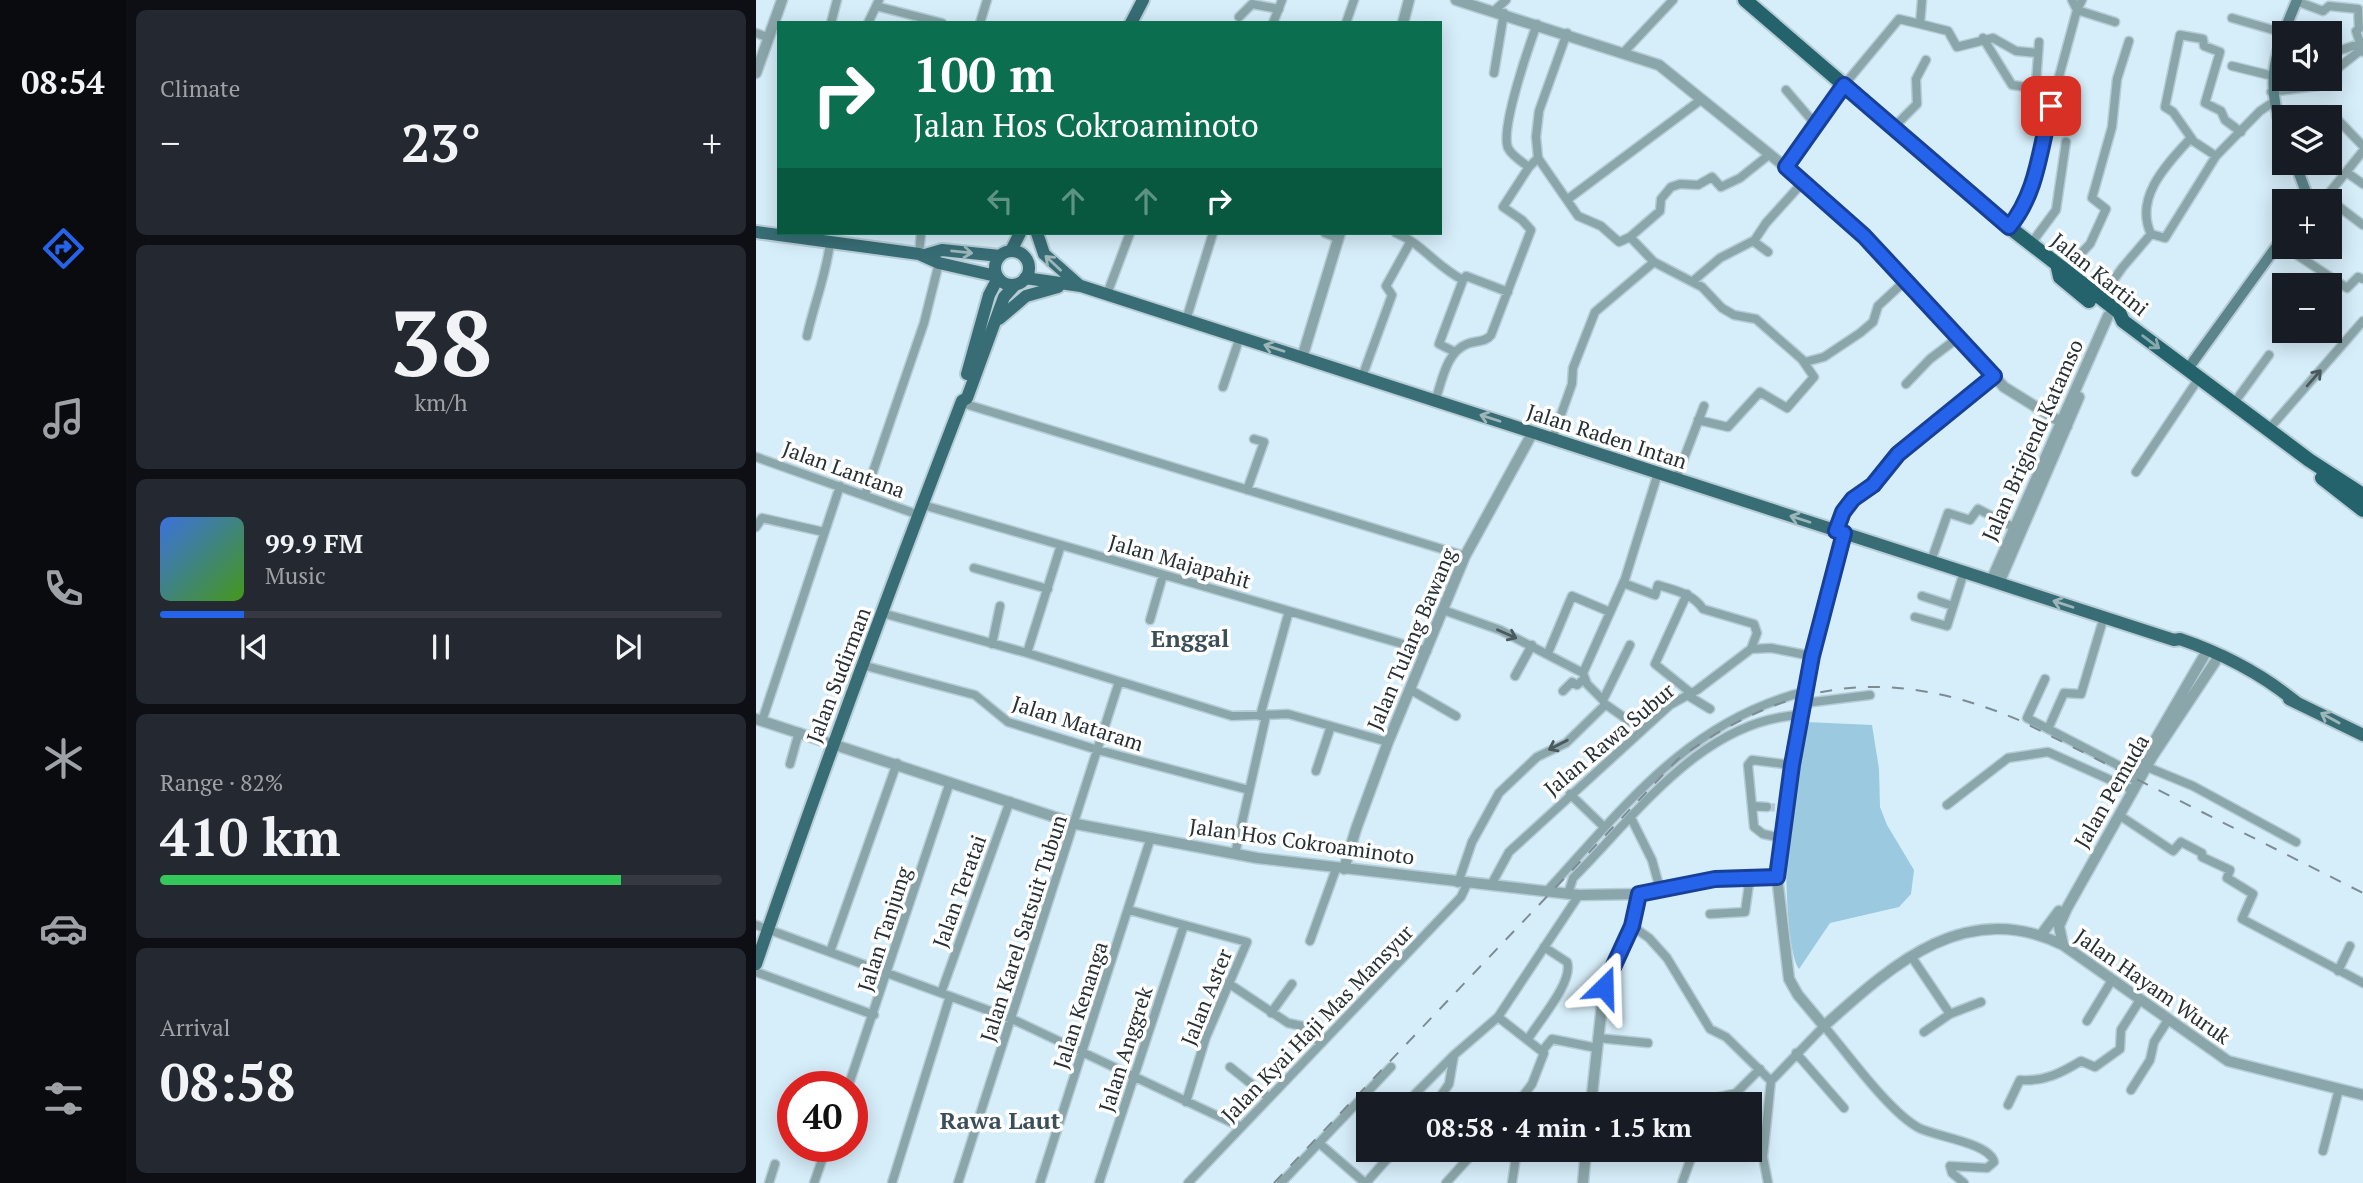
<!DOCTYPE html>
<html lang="en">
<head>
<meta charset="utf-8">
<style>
  body { margin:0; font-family:"PT Serif",serif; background:#242831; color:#f1f3f6; height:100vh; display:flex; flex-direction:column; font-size:26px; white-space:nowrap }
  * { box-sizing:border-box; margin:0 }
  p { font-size:23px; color:#9ea1a6 }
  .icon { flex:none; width:38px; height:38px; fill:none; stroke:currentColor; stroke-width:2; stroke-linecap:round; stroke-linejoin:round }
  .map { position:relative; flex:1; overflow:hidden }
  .drawer { display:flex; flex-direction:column; gap:10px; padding:10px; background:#0d0f14; width:630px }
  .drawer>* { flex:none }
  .guide { position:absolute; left:21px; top:21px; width:665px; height:214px; border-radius:0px; box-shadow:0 4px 18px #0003; background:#0b6e4f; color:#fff; overflow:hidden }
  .fabs { position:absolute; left:1516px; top:21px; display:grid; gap:14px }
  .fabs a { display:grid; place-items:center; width:70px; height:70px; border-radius:0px; background:#171b24; box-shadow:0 4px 18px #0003; font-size:35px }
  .speed { position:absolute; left:21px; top:1071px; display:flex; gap:14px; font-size:35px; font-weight:700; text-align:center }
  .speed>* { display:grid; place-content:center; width:91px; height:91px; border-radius:50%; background:#171b24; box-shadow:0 4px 18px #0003; line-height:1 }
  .speed .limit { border:10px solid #d22; background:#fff; color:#111 }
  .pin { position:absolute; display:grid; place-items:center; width:60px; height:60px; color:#fff; margin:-30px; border-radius:14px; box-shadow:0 4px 10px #0006 }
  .me { position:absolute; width:77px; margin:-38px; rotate:22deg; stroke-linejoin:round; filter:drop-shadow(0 0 5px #0008) }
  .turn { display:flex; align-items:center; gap:24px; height:147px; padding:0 21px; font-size:32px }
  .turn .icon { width:91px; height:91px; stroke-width:2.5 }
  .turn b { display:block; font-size:49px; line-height:60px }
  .lanes { display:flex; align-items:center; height:66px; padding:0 21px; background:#0003; justify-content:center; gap:35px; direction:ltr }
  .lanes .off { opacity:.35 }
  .big { font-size:52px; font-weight:800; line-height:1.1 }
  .drawer .card { flex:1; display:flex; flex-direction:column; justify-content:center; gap:10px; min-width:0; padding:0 24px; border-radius:10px; background:#242831 }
  .drawer .dial { align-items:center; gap:0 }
  .dial b { font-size:91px; line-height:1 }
  .song { display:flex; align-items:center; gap:21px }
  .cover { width:84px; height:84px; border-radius:10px; background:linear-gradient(135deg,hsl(220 70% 55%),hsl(100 70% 35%)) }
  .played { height:7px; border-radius:4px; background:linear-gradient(90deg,#2563eb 15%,#363941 15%) }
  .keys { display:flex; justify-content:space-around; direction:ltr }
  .heat { display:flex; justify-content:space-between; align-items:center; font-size:38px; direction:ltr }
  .charge { height:10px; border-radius:5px; background:linear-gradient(90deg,#34c759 82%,#363941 0) }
  .trip { position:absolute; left:600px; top:1092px; width:406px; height:70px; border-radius:0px; background:#171b24; box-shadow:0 4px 18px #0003; font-weight:800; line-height:70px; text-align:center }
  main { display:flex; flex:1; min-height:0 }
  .menu { display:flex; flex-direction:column; width:126px; justify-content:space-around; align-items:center; background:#090b0e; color:#9ea1a6 }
  .menu .icon { width:49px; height:49px }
  .menu .current { color:#2563eb }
  .menu b { font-size:32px; color:#f1f3f6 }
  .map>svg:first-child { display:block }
  .green { fill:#9ac9e0 }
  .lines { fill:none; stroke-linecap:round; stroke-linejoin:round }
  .minor-tunnel { stroke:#b3c8d2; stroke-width:8; stroke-dasharray:8 4; stroke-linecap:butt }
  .minor-casing { stroke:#b6ccd6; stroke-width:11 }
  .tertiary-casing { stroke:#b6ccd6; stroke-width:13 }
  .secondary-casing { stroke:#b6ccd6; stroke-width:14 }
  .primary-casing { stroke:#b6ccd6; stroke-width:16 }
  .trunk-casing { stroke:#b6ccd6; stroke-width:18 }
  .minor { stroke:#8ba6aa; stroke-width:8 }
  .tertiary { stroke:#8ba6aa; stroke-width:10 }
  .secondary { stroke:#5c858b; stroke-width:10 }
  .primary { stroke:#386d75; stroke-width:12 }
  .trunk { stroke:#24626c; stroke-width:14 }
  .rail { stroke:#7c8c94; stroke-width:2; stroke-dasharray:12 12; stroke-linecap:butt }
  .oneway { stroke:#9cb6ba }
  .oneway2 { stroke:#87a9ae }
  .oneway3 { stroke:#4a595d }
  .route-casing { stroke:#184099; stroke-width:18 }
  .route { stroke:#2563eb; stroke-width:12 }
  .labels { text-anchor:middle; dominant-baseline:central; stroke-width:7; stroke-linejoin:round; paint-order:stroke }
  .street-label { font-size:21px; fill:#273034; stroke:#fff }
  .quarter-label { font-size:24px; font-weight:bold; fill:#3c4f59; stroke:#fff }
</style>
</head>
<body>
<main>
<nav class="menu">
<b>08:54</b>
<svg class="icon current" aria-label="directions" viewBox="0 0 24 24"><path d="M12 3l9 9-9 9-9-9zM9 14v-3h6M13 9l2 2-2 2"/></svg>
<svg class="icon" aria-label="music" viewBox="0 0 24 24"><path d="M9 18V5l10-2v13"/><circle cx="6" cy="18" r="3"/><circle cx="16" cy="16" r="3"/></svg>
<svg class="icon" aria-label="phone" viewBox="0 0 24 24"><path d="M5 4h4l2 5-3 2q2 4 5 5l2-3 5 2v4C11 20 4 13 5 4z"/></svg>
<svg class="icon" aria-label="climate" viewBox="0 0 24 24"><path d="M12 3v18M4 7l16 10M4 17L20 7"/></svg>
<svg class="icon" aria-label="car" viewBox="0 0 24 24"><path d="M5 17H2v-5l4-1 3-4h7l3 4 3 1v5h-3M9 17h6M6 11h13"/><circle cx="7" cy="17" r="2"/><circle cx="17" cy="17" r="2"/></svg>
<svg class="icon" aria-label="filters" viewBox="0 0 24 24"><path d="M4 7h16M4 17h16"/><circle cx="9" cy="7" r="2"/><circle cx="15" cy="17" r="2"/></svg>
</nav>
<section class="drawer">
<div class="card"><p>Climate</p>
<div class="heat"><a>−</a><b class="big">23°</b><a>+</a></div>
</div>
<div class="card dial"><b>38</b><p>km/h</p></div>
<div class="card">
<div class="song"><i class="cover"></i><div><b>99.9 FM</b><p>Music</p></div></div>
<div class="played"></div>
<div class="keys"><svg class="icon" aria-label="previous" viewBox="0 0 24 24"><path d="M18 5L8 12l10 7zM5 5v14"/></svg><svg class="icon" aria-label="pause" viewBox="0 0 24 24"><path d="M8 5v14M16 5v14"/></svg><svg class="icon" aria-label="next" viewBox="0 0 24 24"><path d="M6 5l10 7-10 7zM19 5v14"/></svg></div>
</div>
<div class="card"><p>Range · 82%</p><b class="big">410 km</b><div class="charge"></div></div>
<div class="card"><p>Arrival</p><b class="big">08:58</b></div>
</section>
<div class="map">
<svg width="1607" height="1183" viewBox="0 0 1607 1183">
  <rect width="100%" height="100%" fill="#d6eefa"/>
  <path class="green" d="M1050 722 1116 725 1123 769 1124 807 1131 825 1158 870 1155 894 1143 907 1074 923 1043 969C1029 950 1029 845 1031 818 1035 786 1044 753 1050 722Z"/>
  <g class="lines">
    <path class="minor-tunnel" d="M1011 807 1025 808"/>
    <defs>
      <path id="minor" d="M1166 0 1164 24 1192 31 1201 47 1237 38 1260 51 1282 53
        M1326 0 1321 10 1359 22
        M1540 1 1567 11 1573 6 1602 9 1603 29 1600 31 1607 52
        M120 6 186 23
        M739 10 750 0
        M483 17 496 4 523 9
        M1476 18 1528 33
        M75 23 81 0
        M112 23 123 0
        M224 23 231 0
        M517 23 526 0
        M590 23 598 0
        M0 33 13 38
        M811 33 783 111 780 137 782 158 822 216 845 226 863 242 874 237 898 262 946 287 966 308 978 315 1000 319 1049 362 1068 357 1104 333 1117 322 1122 306 1150 280
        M1227 38 1256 85 1278 88
        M1283 42 1278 111 1288 131
        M868 52 917 0
        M1573 54 1603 44
        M1476 66 1517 76
        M738 73 748 13
        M1573 75 1605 50
        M1516 77H1528
        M1030 90 1060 125
        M1515 92 1561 86 1569 79
        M1581 119 1607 146
        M1138 127 1161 104 1160 79 1170 60
        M1436 139 1417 112 1409 107 1424 35 1447 39 1448 46 1464 52 1449 103 1465 111 1469 120 1485 132
        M1460 156 1434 139C1410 165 1378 198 1395 234L1409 238 1460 156 1504 111 1516 103
        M773 167C766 162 756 156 752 148 744 129 773 46 781 24
        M1030 167 1088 85 1143 19 1164 24
        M1590 172 1607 184
        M1550 197H1570L1607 225
        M1570 197 1607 151
        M812 199 946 99
        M1253 227C1269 208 1274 194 1278 169L1321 10 1316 0
        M569 233 582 238
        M640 233C665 243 681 267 707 280L710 276 752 292
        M874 237 904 211 905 199 915 187 924 184 942 185 956 177 965 187 984 178 1014 154
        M998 241 1010 223 1047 182
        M1274 245 1300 210 1310 142
        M1529 247 1591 288 1602 277 1607 279
        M163 254 165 233
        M1310 269 1334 244 1350 209 1336 198 1356 127 1361 79 1373 41
        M937 281 964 258 997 241 1012 252
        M351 294 374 233
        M1345 298 1366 268 1395 234
        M430 320 457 233
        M51 336C58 304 70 276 74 243
        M699 352 683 344 707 280
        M606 377 636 295 630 286 655 241
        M1150 384 1174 359 1203 337
        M467 387 484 337
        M679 401C686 382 690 352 711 344 720 340 729 343 735 335L775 230 766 220 747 207 773 167 782 158
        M206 403 709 556
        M1478 403 1513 355
        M942 420 972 427 1004 392 1031 408 1058 377 1047 361
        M1513 429 1607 321
        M797 437 816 384 817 368 839 312 898 262
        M0 457 163 515
        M1380 472 1443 378
        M920 479 948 406
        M491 490 508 442 498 439
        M109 495 168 323 183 263
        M167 505 671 651
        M0 527 6 518 68 532
        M1080 531 1087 512 1097 499 1117 485 1142 454 1182 425 1238 376
        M1175 561 1192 513 1214 520 1222 509 1259 528
        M218 568 292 589
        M867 583 899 595 902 585C920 591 936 593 947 609L998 624 1001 633 995 649
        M931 594 899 664 935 693
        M1166 596 1197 606
        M687 610 744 630 827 673
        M126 613 271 653 476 716 532 714 632 742
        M1159 617 1191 626 1208 572
        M394 620 407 575
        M236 644 244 606
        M271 653 305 545
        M792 653 816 596 854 612
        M106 665 219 695 252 722 342 750 493 790
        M827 673 869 579 902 473
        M827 673 831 684 847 700
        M759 676 776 645
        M1289 679 1271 718 1379 774
        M655 690 700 716
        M807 691 816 682 821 685 828 679
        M931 695 954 709
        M1049 703 1114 695
        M849 704 886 730
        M504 716 533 611
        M6 721 84 486
        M1292 729 1308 693 1325 694 1348 617
        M34 764 43 732
        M1391 767 1437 786 1540 842
        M560 771 575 726
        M814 794 846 825
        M1191 805 1252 758 1292 752 1377 790
        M996 806 1011 807
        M1363 815 1417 851 1425 842 1446 853V857L1474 870 1471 878 1497 894 1486 919 1607 983
        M875 818 896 860 904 889
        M1026 838 1007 834 998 827 992 765 996 760 1036 765
        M479 854 510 716
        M702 883 716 842 743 793 781 757 810 743 849 705 847 700 874 645
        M735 885 753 852 914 705 941 690 995 649 1015 648 1056 656
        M791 891C869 806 933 720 1051 691
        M812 894 817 878C881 814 948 718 1046 715
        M373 910 491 942 450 1037 430 1102
        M954 914 989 912 994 877
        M0 925 256 1019 485 1127
        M876 926 893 938 911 958 954 1029 970 1037 1015 1081
        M554 941 580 869
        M74 952 141 763
        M1155 956 1194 1014 1225 1002
        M1582 971 1594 946
        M0 972 118 1015
        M472 983 532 1023 546 1026 565 1044
        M185 993 254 801
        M515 1013 536 984
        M742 1017 788 1053 776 1084 761 1104
        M1331 1021 1356 980
        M1168 1032 1194 1014
        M842 1038 892 1043
        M772 1039C783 1021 818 981 811 962L788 947
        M787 1050 796 1039 841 1048
        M1040 1053 1088 1108
        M474 1067 513 1098
        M92 1087 194 782
        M1375 1090 1394 1060 1398 1042 1412 1020
        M659 1094 698 1055
        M679 1104 693 1084 698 1055 742 1017 823 895
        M958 1104 963 1097 980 1093 1004 1069
        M1252 1105 1264 1080C1288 1082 1305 1073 1325 1061L1339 1067 1364 1049 1365 1030 1384 1000
        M563 1143 609 1183
        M1567 1151 1583 1089
        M13 1183 19 1164
        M58 1183 71 1146
        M136 1183 194 996
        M202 1183 363 682
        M284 1183 395 837
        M343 1183 428 925
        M432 1183 705 897 711 884
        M525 1183 635 1067
        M610 1183 639 1150
        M690 1183 720 1150
        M756 1183 761 1150
        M926 1183 938 1150
        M1012 1183 1007 1157 1015 1081 1068 1026C1091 1053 1134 1113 1163 1128 1181 1137 1234 1143 1238 1162L1231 1168 1194 1166 1196 1173 1208 1183"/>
      <path id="tertiary" d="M700 0 903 65 1038 174 1108 236 1248 387 1311 426
        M647 23 653 0
        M0 73 26 0
        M546 358 584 233
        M1088 533 1056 656 1036 765 1021 877 1033 979 1042 995 1068 1026C1136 965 1210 897 1307 945L1472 1061 1607 1095
        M1235 581 1352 316
        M1243 583 1323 397
        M0 719 320 824 501 858 823 895 883 894 959 879 1021 877
        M1377 778 1448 656
        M588 869 600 829 632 742 709 556 777 432
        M1285 935 1303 911
        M1307 945 1303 926 1311 908 1396 757 1459 662
        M835 1104 848 987 876 926 883 894
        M827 1183 830 1150"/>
      <path id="secondary" d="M1528 135C1507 82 1520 50 1541 0
        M1539 163 1550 192 1549 201
        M1431 370 1528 236"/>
      <path id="primary" d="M375 23 387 0
        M0 232 163 254 183 263 240 276
        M281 233 288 254 324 286
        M255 251 264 233
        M239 268a17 17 0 1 1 34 0a17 17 0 1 1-34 0Z
        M169 255 186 250 244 256
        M269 278 325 286 1418 640 1424 639C1465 653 1507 675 1540 702
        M243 319 270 296 302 287
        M211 374 233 295 242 278
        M1533 699 1607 735
        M0 964C65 775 134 588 206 401L211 398 248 297 259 285"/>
      <path id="trunk" d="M989 0 1253 227 1363 312 1367 321 1553 460 1607 495
        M1302 268 1304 277 1333 301
        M1566 478 1607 510"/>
    </defs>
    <use href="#minor" class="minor-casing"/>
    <use href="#tertiary" class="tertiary-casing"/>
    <use href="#secondary" class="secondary-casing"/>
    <use href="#primary" class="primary-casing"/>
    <use href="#trunk" class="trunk-casing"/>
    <use href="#minor" class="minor"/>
    <use href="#tertiary" class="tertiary"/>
    <use href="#secondary" class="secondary"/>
    <use href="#primary" class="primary"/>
    <use href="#trunk" class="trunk"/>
    <path class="rail" d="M518 1183 922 759C1035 677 1137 666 1265 721L1607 893"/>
  </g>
  <defs><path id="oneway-shaft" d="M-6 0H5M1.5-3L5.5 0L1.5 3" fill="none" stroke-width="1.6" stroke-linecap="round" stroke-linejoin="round" transform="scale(1.75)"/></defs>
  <g class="oneway">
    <use href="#oneway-shaft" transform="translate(206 252) rotate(6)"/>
    <use href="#oneway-shaft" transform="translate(297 263) rotate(-137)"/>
    <use href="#oneway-shaft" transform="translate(518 348) rotate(-162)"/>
    <use href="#oneway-shaft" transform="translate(734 418) rotate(-162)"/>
    <use href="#oneway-shaft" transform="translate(1044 519) rotate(-162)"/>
    <use href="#oneway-shaft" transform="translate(1307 604) rotate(-162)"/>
    <use href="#oneway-shaft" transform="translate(1574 718) rotate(-151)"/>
  </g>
  <use class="oneway2" href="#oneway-shaft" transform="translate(1395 342) rotate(37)"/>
  <g class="oneway3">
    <use href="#oneway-shaft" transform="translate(1558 378) rotate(-49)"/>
    <use href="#oneway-shaft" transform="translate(751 634) rotate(24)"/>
    <use href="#oneway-shaft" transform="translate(802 745) rotate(153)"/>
  </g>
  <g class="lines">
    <defs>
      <path id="route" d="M848 987 876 926 883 894 959 879 1021 877 1036 765 1056 656 1088 533 1080 531 1087 512 1097 499 1117 485 1142 454 1238 376 1108 236 1030 167 1088 85 1253 227C1281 194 1284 148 1295 106"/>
    </defs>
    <use href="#route" class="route-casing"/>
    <use href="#route" class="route"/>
  </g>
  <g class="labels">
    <g class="street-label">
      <text transform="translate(1344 274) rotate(39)">Jalan Kartini</text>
      <text transform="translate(851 436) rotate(18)">Jalan Raden Intan</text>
      <text transform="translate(1276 440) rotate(-66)">Jalan Brigjend Katamso</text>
      <text transform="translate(88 469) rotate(20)">Jalan Lantana</text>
      <text transform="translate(424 561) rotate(16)">Jalan Majapahit</text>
      <text transform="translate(655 639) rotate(-67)">Jalan Tulang Bawang</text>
      <text transform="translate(82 675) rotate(-69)">Jalan Sudirman</text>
      <text transform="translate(322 723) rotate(18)">Jalan Mataram</text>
      <text transform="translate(853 739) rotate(-40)">Jalan Rawa Subur</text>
      <text transform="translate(1355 791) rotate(-60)">Jalan Pemuda</text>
      <text transform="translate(546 841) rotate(8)">Jalan Hos Cokroaminoto</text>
      <text transform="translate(203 891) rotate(-70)">Jalan Teratai</text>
      <text transform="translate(267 928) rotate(-72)">Jalan Karel Satsuit Tubun</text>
      <text transform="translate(128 929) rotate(-72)">Jalan Tanjung</text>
      <text transform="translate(1397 986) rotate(35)">Jalan Hayam Wuruk</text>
      <text transform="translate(450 997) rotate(-68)">Jalan Aster</text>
      <text transform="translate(324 1005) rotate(-72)">Jalan Kenanga</text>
      <text transform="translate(561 1023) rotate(-46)">Jalan Kyai Haji Mas Mansyur</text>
      <text transform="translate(369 1049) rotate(-72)">Jalan Anggrek</text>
    </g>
    <g class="quarter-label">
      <text x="434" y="638">Enggal</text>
      <text x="244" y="1120">Rawa Laut</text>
    </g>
  </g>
</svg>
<div class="fabs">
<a><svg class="icon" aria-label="sound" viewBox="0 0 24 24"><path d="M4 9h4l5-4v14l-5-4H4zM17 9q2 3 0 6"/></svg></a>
<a><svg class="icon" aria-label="layers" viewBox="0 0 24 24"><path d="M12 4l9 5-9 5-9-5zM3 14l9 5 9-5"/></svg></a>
<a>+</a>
<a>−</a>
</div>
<div class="speed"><div class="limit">40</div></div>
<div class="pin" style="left:1295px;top:106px;background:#d93025"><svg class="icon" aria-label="arrive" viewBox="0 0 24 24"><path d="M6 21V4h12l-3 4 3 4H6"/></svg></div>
<svg class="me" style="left:848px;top:987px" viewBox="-20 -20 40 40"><path d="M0-17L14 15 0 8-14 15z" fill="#2563eb" stroke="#fff" stroke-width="4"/></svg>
<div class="trip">08:58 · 4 min · 1.5 km</div>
<div class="guide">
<div class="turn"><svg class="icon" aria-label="right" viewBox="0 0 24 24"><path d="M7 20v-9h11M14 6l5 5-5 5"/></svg><div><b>100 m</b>Jalan Hos Cokroaminoto</div></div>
<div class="lanes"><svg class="icon off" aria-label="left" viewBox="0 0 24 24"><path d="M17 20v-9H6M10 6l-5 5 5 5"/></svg><svg class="icon off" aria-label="ahead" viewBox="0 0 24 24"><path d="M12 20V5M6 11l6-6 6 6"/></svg><svg class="icon off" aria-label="ahead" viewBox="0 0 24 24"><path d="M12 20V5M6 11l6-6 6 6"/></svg><svg class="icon" aria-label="right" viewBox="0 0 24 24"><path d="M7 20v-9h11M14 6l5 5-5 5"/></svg></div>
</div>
</div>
</main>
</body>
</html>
